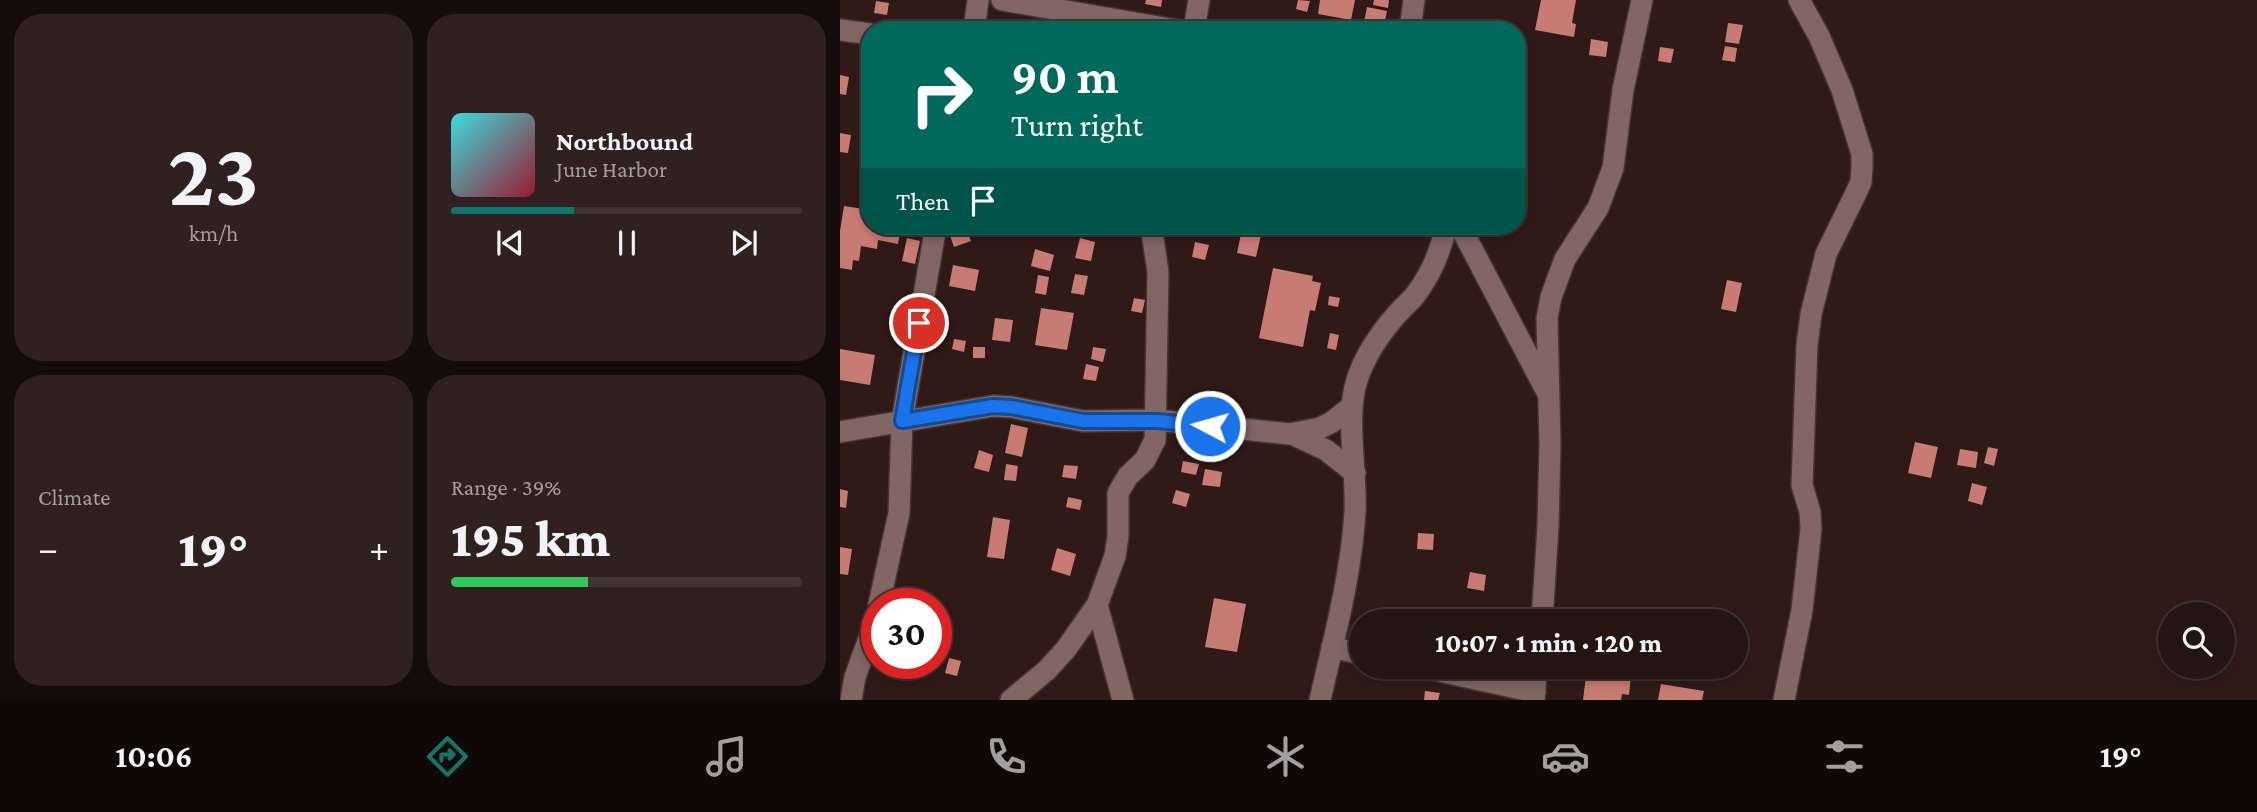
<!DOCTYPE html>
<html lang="en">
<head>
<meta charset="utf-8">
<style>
  body { margin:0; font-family:"Crimson Pro",serif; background:#302120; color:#f1f3f6; height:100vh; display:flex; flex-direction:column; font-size:26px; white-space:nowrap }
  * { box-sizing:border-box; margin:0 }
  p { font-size:23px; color:#a39e9f }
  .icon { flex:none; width:38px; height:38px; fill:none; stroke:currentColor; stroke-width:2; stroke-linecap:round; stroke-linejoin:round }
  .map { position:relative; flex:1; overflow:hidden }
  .panel { display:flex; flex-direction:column; gap:14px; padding:14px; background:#140b0a; width:840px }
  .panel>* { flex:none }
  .banner { position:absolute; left:21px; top:21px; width:665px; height:214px; border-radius:28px; box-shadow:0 4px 10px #0003,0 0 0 2px #413332; background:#00695c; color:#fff; overflow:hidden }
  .tools { position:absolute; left:1318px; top:602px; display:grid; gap:14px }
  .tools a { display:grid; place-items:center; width:77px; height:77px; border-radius:50%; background:#241412; box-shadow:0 4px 10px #0003,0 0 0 2px #413332; font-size:35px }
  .speed { position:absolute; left:21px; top:588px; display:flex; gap:14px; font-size:35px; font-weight:700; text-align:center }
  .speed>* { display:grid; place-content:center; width:91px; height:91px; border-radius:50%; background:#241412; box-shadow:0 4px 10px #0003,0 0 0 2px #413332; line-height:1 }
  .speed .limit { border:10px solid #d22; background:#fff; color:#111 }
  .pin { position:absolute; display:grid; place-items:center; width:60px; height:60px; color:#fff; margin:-30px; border:4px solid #fff; border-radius:50%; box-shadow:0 2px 7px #0007 }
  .me { position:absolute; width:77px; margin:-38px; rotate:276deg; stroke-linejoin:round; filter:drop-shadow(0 0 5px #0008) }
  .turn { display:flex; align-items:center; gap:24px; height:147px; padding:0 35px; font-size:32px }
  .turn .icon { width:91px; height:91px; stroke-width:2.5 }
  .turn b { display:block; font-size:49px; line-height:60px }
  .then { display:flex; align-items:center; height:66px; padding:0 35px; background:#0003; gap:14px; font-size:26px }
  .big { font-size:52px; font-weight:800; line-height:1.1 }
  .panel .widget { flex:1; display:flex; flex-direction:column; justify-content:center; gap:10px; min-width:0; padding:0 24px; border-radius:28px; background:#302120 }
  .panel .dial { align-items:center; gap:0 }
  .dial b { font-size:91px; line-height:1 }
  .song { display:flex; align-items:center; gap:21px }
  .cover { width:84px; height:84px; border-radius:10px; background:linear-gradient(135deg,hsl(180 70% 55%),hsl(350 70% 35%)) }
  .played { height:7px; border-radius:4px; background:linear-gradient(90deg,#0f766e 35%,#413332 35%) }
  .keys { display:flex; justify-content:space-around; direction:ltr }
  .heat { display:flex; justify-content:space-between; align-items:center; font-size:38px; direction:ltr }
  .charge { height:10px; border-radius:5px; background:linear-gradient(90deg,#34c759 39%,#413332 0) }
  .panel .tiles { flex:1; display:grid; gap:14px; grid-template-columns:repeat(2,1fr) }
  .trip { position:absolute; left:509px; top:609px; width:399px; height:70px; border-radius:35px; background:#241412; box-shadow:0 4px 10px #0003,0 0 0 2px #413332; font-weight:800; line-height:70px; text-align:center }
  .dock { display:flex; height:112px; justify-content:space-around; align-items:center; background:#0e0807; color:#a39e9f }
  .dock .icon { width:49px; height:49px }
  .dock .current { color:#0f766e }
  .dock b { font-size:32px; color:#f1f3f6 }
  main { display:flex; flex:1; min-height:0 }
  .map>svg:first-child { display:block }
  .building { fill:#c77b73 }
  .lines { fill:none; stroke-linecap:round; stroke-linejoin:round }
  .street-casing { stroke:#453433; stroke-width:24 }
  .street { stroke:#816663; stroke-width:21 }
  .route-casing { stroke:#114b97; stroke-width:18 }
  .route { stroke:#1a73e8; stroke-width:12 }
</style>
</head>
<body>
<main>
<section class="panel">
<div class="tiles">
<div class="widget dial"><b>23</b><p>km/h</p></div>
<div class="widget">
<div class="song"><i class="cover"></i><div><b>Northbound</b><p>June Harbor</p></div></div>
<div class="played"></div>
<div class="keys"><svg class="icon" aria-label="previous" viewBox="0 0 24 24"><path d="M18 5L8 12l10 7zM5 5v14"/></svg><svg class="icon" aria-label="pause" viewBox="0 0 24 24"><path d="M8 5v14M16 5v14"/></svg><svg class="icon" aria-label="next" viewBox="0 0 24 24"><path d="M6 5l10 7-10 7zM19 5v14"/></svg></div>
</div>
<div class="widget"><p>Climate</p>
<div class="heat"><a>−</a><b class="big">19°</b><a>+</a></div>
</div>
<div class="widget"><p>Range · 39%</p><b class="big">195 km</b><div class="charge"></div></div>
</div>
</section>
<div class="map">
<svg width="1417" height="700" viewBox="0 0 1417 700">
  <rect width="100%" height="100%" fill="#301a18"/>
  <path class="building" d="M306 0H322L321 7 305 4Z
    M458 0 470 1 467 12 456 9Z
    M480 0H515L511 20 478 14Z
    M534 0H549L548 8 533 5Z
    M701 0H736L732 23 736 24 734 37 695 30Z
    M36 1 49 3 47 15 34 13Z
    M527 7 547 11 544 26 524 22Z
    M181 20 219 29V30H179Z
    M888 23 903 25 899 44 885 42Z
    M751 39 768 42 766 57 749 55Z
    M885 46 897 48 895 62 882 60Z
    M820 47 834 49 831 63 818 61Z
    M0 75 9 77 6 95 0 94Z
    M0 133 11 135 8 153 0 152Z
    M4 206 30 210V226H61L58 244 38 240 37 249 21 246 19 261 13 260 12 270 0 268V231Z
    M68 226H80L79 234 67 233Z
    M338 226H347L345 237 336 235Z
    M392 226H423L416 257 397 253 401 234 391 232Z
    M126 228 131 241 114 247 109 233Z
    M67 238 80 241 75 264 62 261Z
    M240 238 255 242 251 261 235 258Z
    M355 242 369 245 365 260 352 257Z
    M195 249 214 255 210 271 191 266Z
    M113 265 139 270 135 291 109 286Z
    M433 268 473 276 472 281 481 283 475 311 470 310 463 347 419 338Z
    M235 274 248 276 244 295 231 293Z
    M198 275 209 277 206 295 195 293Z
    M887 280 902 283 896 312 881 309Z
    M489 296 500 298 498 307 488 305Z
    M294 298 305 300 302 313 291 311Z
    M201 308 234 313 227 350 195 345Z
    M155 318 173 320 170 342 152 340Z
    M490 333 499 335 496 350 487 348Z
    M114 339 126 341 124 352 112 349Z
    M133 347H145V358H133Z
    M253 347 266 349 263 362 251 359Z
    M0 349 35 355 30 385 0 380Z
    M246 364 259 367 256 381 243 379Z
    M171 424 188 428 182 457 165 453Z
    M1075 442 1098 447 1091 478 1068 473Z
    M1148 447 1158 449 1154 466 1144 463Z
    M1120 449 1138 452 1136 468 1117 465Z
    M139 450 153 455 149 472 134 468Z
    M343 461 359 464 356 475 341 472Z
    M166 464 178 466 176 481 164 480Z
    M224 465 238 466 236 479 222 477Z
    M365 469 382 472 380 487 362 485Z
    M1132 483 1147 487 1142 505 1128 501Z
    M0 489 8 491 6 508 0 507Z
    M336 490 350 494 346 507 332 503Z
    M228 497 242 500 240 510 226 507Z
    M153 517 170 520 164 559 147 557Z
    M578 533 594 534 593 550 577 549Z
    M0 547 12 549 8 575 0 574Z
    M217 548 236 554 230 576 211 570Z
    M630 572 646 575 644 591 627 588Z
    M374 598 406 604 397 652 365 647Z
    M105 620 114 629 100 642 96 638V628Z
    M109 658 121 661 117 676 105 673Z
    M754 672 791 676 789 695 782 694 781 700H743L746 676H754Z
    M821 684 864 691 862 700H818Z
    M585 691 600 693 598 700H584Z"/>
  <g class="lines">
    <defs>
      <path id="street" d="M162 0 336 30
        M0 30 30 34
        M134 30 138 0
        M354 30 359 0
        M570 30 574 0
        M620 226 707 392
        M0 432 153 406 171 407 243 421 317 420 450 434 480 428 492 422 512 406
        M452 434 486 450 515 473
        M39 604 59 513 62 421 96 226
        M257 605 283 700
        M702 621 708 526 710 444 707 318 711 297 725 259 758 208 773 168 783 90 802 0
        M492 647 522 654
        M581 667 695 692
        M11 700 15 677 37 616
        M171 700 207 670 226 649 257 605 275 556 278 536V493L288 476 305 460 315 440 318 272 311 226
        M480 700C494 638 511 577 515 512 517 473 505 416 517 380 525 355 541 332 558 313 564 306 571 301 576 294 591 274 601 250 606 226
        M694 700 697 667
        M944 700 962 610 971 529 970 512 962 485 967 345 971 314 986 254 1015 195 1021 182 1022 167V154L1002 90 979 36 959 0"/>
    </defs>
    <use href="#street" class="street-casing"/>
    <use href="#street" class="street"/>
  </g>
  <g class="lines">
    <defs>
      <path id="route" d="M79 323 62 421 153 406 171 407 243 421H317L370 426"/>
    </defs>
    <use href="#route" class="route-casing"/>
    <use href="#route" class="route"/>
  </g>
</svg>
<div class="tools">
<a><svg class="icon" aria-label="search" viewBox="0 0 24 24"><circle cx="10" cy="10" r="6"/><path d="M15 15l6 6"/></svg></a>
</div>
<div class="speed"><div class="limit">30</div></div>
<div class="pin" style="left:79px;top:323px;background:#d93025"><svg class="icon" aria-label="arrive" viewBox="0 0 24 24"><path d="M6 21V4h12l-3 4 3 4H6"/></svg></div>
<svg class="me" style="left:370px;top:426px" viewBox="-20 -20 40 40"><circle r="17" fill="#1a73e8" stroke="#fff" stroke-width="3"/><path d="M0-11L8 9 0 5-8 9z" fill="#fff"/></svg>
<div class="trip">10:07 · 1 min · 120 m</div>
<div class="banner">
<div class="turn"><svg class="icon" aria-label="right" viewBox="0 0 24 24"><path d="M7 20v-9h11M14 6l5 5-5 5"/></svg><div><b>90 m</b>Turn right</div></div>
<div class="then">Then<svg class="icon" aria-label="arrive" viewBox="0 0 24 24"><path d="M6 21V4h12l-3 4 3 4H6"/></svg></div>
</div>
</div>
</main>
<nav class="dock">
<b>10:06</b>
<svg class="icon current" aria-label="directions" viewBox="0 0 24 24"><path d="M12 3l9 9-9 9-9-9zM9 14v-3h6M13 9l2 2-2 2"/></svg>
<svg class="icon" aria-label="music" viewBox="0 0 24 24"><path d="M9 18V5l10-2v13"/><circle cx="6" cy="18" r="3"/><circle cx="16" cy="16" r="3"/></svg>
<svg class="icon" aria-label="phone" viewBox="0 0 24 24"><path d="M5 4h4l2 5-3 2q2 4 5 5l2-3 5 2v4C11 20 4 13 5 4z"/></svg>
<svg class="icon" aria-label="climate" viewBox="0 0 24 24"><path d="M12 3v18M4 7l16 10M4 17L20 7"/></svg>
<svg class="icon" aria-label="car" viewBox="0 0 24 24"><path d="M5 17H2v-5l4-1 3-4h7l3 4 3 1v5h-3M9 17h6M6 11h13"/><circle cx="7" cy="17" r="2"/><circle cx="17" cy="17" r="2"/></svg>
<svg class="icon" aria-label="filters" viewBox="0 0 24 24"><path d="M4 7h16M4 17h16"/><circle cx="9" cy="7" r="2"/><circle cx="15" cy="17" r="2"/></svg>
<b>19°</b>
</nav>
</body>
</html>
